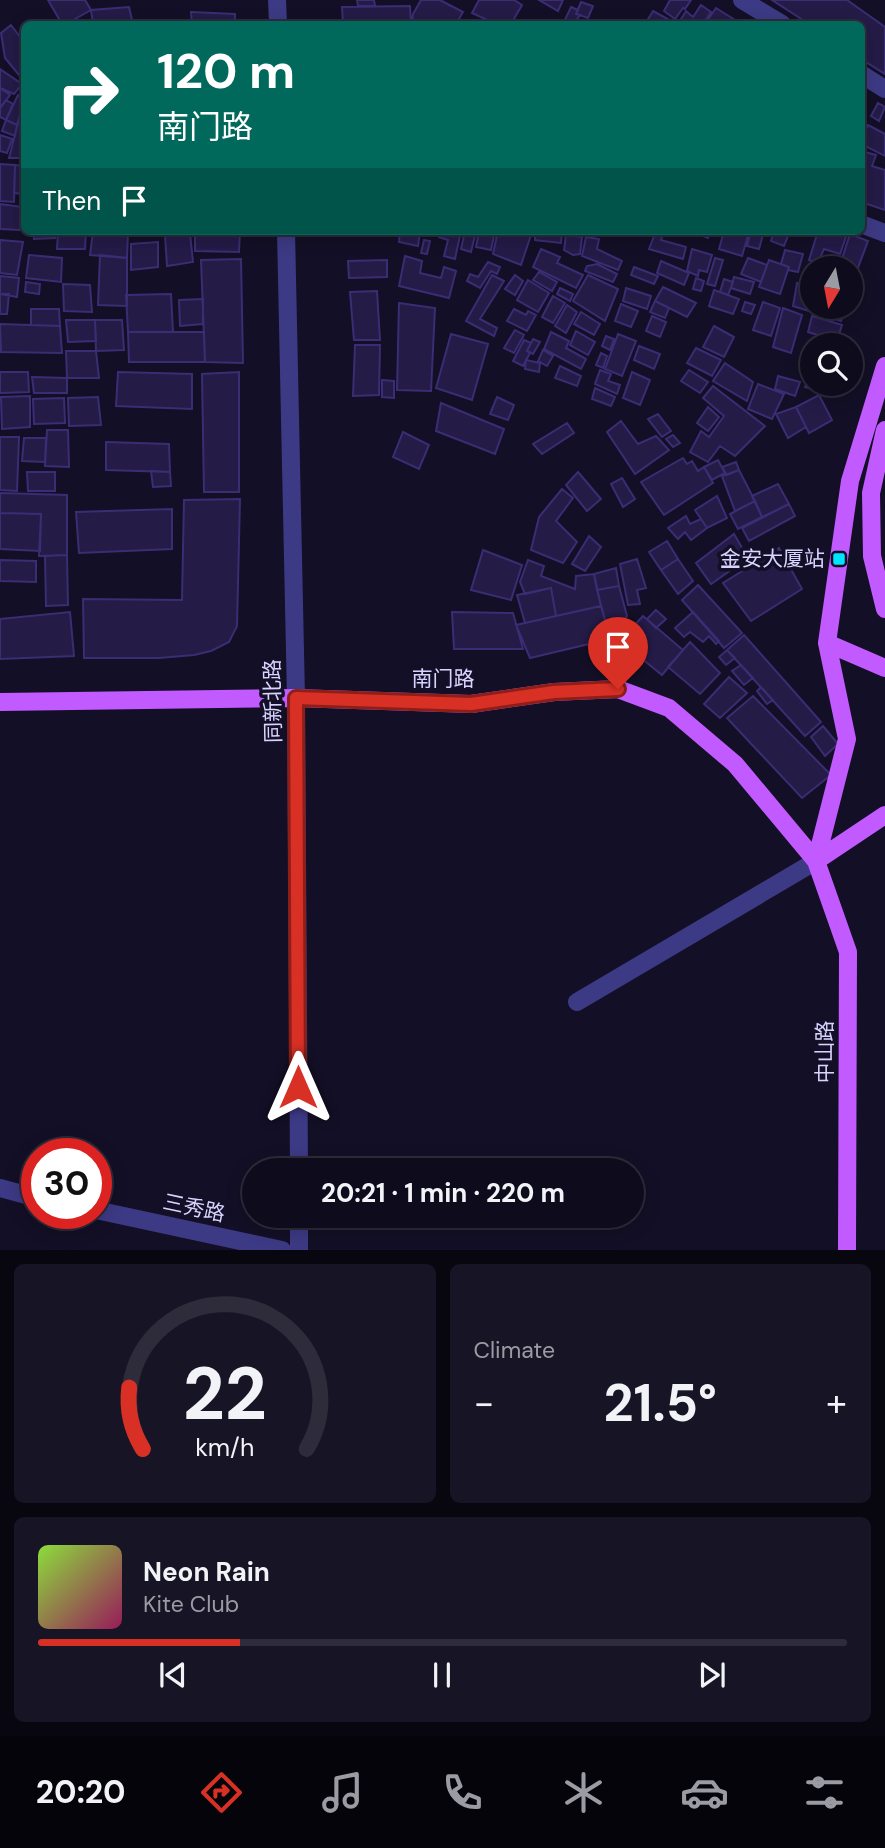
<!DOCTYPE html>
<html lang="en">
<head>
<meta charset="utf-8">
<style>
  body { margin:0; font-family:"DM Sans","Noto Sans SC",sans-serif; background:#171425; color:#f1f3f6; height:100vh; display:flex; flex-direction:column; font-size:26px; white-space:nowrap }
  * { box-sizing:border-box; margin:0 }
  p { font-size:23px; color:#9b9ba3 }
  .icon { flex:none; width:38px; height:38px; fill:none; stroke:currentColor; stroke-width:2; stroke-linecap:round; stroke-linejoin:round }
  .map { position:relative; height:1250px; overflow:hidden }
  .side { display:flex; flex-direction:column; gap:14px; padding:14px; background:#08060f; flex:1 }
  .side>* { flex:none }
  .top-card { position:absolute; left:21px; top:21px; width:844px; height:214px; border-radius:10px; box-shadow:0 4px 18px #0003,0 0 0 2px #2e2b3b; background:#00695c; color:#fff; overflow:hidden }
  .needle { width:46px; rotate:190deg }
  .controls { position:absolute; left:800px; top:256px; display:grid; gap:14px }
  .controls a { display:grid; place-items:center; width:63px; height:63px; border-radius:50%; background:#0e0b1c; box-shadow:0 4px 18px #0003,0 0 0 2px #2e2b3b; font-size:35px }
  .speed { position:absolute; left:21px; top:1138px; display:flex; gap:14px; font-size:35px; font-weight:700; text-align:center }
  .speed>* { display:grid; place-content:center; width:91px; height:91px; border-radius:50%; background:#0e0b1c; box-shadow:0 4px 18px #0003,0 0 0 2px #2e2b3b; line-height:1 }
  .speed .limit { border:10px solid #d22; background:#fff; color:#111 }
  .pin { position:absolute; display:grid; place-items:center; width:60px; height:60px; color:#fff; margin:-72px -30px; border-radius:50% 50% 50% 0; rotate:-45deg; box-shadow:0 0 7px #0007 }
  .pin .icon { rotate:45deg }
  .me { position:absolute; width:77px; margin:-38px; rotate:0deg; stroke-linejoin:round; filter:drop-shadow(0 0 5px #0008) }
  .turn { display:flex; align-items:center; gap:24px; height:147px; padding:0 21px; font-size:32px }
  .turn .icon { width:91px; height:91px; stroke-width:2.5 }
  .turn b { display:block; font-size:49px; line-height:60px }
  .then { display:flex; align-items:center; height:66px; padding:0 21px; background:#0003; gap:14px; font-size:26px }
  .big { font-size:52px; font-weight:700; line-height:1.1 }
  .side .widget { flex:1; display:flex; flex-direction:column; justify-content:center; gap:10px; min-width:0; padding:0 24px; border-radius:10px; background:#171425 }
  .side .dial { align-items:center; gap:0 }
  .dial svg { height:182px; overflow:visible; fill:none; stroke:#2e2b3b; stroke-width:7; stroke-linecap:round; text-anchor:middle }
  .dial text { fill:#f1f3f6; stroke:none }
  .song { display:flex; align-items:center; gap:21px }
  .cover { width:84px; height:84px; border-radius:10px; background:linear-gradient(135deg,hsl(90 70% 55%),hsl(330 70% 35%)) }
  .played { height:7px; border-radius:4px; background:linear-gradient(90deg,#d93025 25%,#2e2b3b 25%) }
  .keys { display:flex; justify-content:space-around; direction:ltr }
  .heat { display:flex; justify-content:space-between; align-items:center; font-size:38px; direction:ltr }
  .side .tiles { flex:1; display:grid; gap:14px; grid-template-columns:1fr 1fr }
  .widget:last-child { grid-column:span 2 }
  .trip { position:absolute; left:242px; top:1158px; width:402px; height:70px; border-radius:35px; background:#0e0b1c; box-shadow:0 4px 18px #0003,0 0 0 2px #2e2b3b; font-weight:700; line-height:70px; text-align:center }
  .tab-bar { display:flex; height:112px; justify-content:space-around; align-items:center; background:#06040b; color:#9b9ba3 }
  .tab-bar .icon { width:49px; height:49px }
  .tab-bar .selected { color:#d93025 }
  .tab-bar b { font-size:32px; color:#f1f3f6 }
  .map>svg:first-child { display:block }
  .building { fill:#241b47; stroke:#3b2d73; stroke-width:2 }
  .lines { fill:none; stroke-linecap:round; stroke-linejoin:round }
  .minor { stroke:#3d3a85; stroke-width:18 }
  .major { stroke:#c25bff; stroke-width:18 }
  .route-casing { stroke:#8d1f18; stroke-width:18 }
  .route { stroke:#d93025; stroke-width:12 }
  .poi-dot { fill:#00e5ff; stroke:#130f26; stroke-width:2.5 }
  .labels { text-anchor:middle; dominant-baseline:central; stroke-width:7; stroke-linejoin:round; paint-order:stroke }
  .poi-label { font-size:21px; fill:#d9d4ff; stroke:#130f26; text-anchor:end }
  .street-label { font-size:21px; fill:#d9d4ff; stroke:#130f26 }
</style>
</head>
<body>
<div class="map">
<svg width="885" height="1250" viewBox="0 0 885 1250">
  <rect width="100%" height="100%" fill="#130f26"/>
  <path class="building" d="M48 0H85L91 10 66 24H62Z
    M357 0H374L375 6H358Z
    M421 0H440L463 12 456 24H412L413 14Z
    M479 0H514L522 5 511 24H496L472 13Z
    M539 0H563L558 11Z
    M670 0H691L685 9 683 8 675 19 664 11Z
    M772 0H847L885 27V74L861 59V24H809Z
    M581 2 593 6 588 18 576 14Z
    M701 5 711 12 703 24H678L686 11 693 17Z
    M410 6 411 24H343L342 7Z
    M129 7 133 24H93L91 10Z
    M571 7 578 10 576 14 580 15 574 24H563Z
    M716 8 735 20 732 24H705Z
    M653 11 675 23 674 24H645Z
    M191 12 235 14V24H192Z
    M191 20V24H155V21Z
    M11 25 24 42V71L19 75 5 58 1 33Z
    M0 69 22 84 14 94 0 88Z
    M0 88 10 95 1 107 0 106Z
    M18 95 24 99V104L17 125 6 120Z
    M6 100 13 104 6 120 0 117V108Z
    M878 103 885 107 879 121 871 116Z
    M21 111H24V158H9Z
    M6 120 17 125 15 136 2 131Z
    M868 125 885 134V156L861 144V139Z
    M0 135 12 139 7 153 0 151Z
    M861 151 876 155 872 166 885 170V210L861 202Z
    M0 164 15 165 14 202 0 201Z
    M15 165 24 166V194L14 193Z
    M0 204 23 207 20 230 0 229Z
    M34 231H54L55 238 34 239Z
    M58 231H86L85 249H57Z
    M93 231H128L127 258 90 255Z
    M195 231H240L239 252 195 251Z
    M341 231H387L386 236 341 235Z
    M400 231H420L418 246 399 242Z
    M440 231H461L455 259 444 256 448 240 439 237Z
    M465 231H476L471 252 461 249Z
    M479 231H495L491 250 476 247Z
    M498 231H519L531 235 521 265 493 254Z
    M530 231H562L561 243 535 240V232Z
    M656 231H664L661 240 686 247 683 259 649 249Z
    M690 231H710L708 238Z
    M724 231 749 232 742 256 719 249Z
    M751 231H764L759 249 747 246Z
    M774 231H790L784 246 771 241Z
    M818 231H848L840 254 824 249 818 263 809 260Z
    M190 233 193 262 167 266 165 235Z
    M850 234 868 241 850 289V268H839Z
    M566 235 582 237 580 254 573 255 564 250Z
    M586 237 599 239 597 249 622 261 618 270 582 256Z
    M0 240 23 242 17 275 0 273Z
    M424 240 430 241 427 254 421 253Z
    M158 242V267L131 270V244Z
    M541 249 560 257 557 263 583 275 576 288 533 267Z
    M692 249 712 255 707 272 699 270 698 276 687 271Z
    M785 250 803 254 798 272 788 270 789 267 781 264Z
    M29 255 62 258 61 282 26 278Z
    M100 255 127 258V306L98 305Z
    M405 256 422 261 420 273 441 278 444 267 456 271 449 298 399 286Z
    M715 258 723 260 715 286 707 284Z
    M748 258 767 265 761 282 741 274Z
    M826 258 837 262 835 268H823Z
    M241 259 243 363 205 362 201 260Z
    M387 260V277L349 278 348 261Z
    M769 260 789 267 780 294 759 287Z
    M661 261 689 273 684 285 657 273Z
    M488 262 500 267 497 274 491 271 480 288 467 281 470 274 478 277Z
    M597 264 617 274 613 282 585 271 587 266Z
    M634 267 658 276 654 284 631 275Z
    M539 272 557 282 552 291 533 280Z
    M492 275 504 281 480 319 497 328 494 336 466 321Z
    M515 275 523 281 515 295 505 289Z
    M588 275 618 289 605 321 573 301Z
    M0 276 19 278 17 297 0 294Z
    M734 277 754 282 750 294 731 288Z
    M696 278 704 281 701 291 693 289Z
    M724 279 733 282 728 295 720 292Z
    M528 280 549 293 538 312 517 300Z
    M26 282 40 284 39 294 25 292Z
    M797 283 812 287V306H846L841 321 793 306Z
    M63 284 90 285 92 312 64 311Z
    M663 287 696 303 687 317 655 301Z
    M560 288 573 294 570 301 557 294Z
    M626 288 651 296 647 309 623 301Z
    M714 290 739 299 733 314 709 306Z
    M377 291 380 340H354L350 292Z
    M0 294H9L7 314H0Z
    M171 294 173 332H128L126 295Z
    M553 296 565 303 553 323 542 317Z
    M203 299V324L180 326 179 300Z
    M655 301 669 308 665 318 650 312Z
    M745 302 755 305 751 314 742 311Z
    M763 302 780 308 771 336 753 330Z
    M399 303 435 308 431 391 397 390Z
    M621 304 638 311 631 327 615 321Z
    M567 305 577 312 566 333 555 326Z
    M783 308 802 315 791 353 773 347Z
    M31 309H59L60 326 31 325Z
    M514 309 526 315 528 311 536 315 527 331 507 321Z
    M581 312 600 324 594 335 574 324Z
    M652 316 666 322 660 337 646 331Z
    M812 316 842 325 837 341 808 332Z
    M66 320H95L96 341 68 342Z
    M95 320H122L124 350 96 351Z
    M0 324 60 326 62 353 1 352Z
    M714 326 734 337 724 357 703 347Z
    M515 330 524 335 514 353 504 348Z
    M576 331 595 342 588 355 570 345Z
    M128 332H204L205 362H129Z
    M551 332 569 341 566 348 586 359 581 369 544 349Z
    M451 334 488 344 472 400 436 388Z
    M618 334 636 341 622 376 605 369Z
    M606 336 614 339 610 350 602 346Z
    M533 339 540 342 533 354 527 351Z
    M524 340 531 343 527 351 530 353 523 366 513 361Z
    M355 345H380L379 395 353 396Z
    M639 346 660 354 654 369 634 360Z
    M696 348 721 360 712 376 687 363Z
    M543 350 553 356 547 366 538 361Z
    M66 351H96L99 378H67Z
    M601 353 607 356 603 368 596 365Z
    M526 360 540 363 539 372 525 369Z
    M725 363 753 382 747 401 713 381Z
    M560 366 581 376 577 386 555 378Z
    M600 370 611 374 608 381 620 385 617 394 595 384Z
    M689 370 708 382 700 393 681 381Z
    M812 370V383H834L829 395 805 387Z
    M0 372H28L29 392 0 393Z
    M118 372 192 374V409L116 406Z
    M239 372V492H204L202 374Z
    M632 372 650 380 640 405 623 398Z
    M778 376 800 382 795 396 775 389Z
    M32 377 67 378V393H34Z
    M382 380 394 381V398L382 397Z
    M758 384 784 394 772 419 748 409Z
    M713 386 765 426 735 456 720 446 708 462 690 452 701 431 709 437 724 416 703 398Z
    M595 388 615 397 611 406 592 399Z
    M819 395 832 420 809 433 796 407Z
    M30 396V427L2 429 1 397Z
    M98 397 101 425 69 426 68 398Z
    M497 397 514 405 508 420 490 414Z
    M64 398 65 423 34 424 33 399Z
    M441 403 504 429 495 454 436 431Z
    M708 407 719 417 708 431 697 423Z
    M796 407 806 427 788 438 776 414Z
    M658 414 671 431 662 437 648 419Z
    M621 421 638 444 656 436 669 450 635 474 607 432Z
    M567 423 574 433 542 454 533 444Z
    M47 430H68L69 467 45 466Z
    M403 432 429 445 419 469 393 457Z
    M673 435 680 443 673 447 666 439Z
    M0 437H19L17 491 0 490Z
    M24 438H46L45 462 22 461Z
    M106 442 169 444 170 472 106 470Z
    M683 458 687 464 692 461 698 471 704 467 713 483 664 515 641 482Z
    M718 460 725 473 712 480 704 467Z
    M736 462 739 470 727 475 722 467Z
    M739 470 755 501 735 511 722 476Z
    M151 471 170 472 171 486 153 487Z
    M27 472H55V491H28Z
    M578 472 601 499 587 511 566 485Z
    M622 478 635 499 623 507 611 484Z
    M778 484 789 504 762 517 752 496Z
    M562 489 573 498 556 521 577 542 563 563 531 550 539 517Z
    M0 493 67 495V555L39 556 41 514 0 513Z
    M717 496 727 518 707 528 695 510Z
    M240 499 237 626 229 642 211 651 194 655 159 658H84L83 599 182 600 184 500Z
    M755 501 762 517 738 529 730 514Z
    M789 504 795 516 749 541 742 528Z
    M172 509V549L79 553 76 512Z
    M0 513 41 514 40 551 0 549Z
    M686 516 690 524 701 519 707 528 691 540 685 532 678 539 668 528Z
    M734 534 748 558 711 584 696 563Z
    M589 536 601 547 585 571 572 564Z
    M667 541 678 559 661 570 649 552Z
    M779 548 802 589 751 621 723 583Z
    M483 550 522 565 511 600 471 590Z
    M67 555 68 605 46 606 45 556Z
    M637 559 646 588 637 590 640 604 628 605 620 564Z
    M678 559 693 581 678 594 661 570Z
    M0 560 36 561V582L0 581Z
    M528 560 544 566 541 576 575 589 576 576 594 574 601 606 556 616 551 588 525 594 520 582Z
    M616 568 619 586 597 590 594 574Z
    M698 585 742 633 724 648 682 600Z
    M619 586 627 616 610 639 597 590Z
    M551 588 556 616 525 623 517 595Z
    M601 606 610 639 530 658 516 625Z
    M656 610 666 619 656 628 647 619Z
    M70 612 74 656 0 659V619Z
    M452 612 513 613 523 649H454Z
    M693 612 719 641 716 644 709 636 703 642 690 632 684 637 675 628Z
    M643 616 683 650 662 675 620 641Z
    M744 635 821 722 805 736 727 650Z
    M690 642 720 673 700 694 668 667Z
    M727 650 735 658 726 665 719 657Z
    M741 665 753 678 744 685 732 671Z
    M729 677 747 693 720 718 704 704Z
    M761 687 773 700 767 704 757 691Z
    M753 696 831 775 802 798 727 718Z
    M823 726 838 744 825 756 811 737Z"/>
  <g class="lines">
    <path class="minor" d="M277 0 278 24
      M742 0 782 24
      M861 74 885 89
      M861 224 885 233
      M286 231 296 698 299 1171
      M577 1002 816 861
      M0 1188 37 1198
      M96 1210 282 1250
      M299 1216V1250"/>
    <path class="major" d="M885 430 871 493 872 556 885 609
      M827 643 885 668
      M0 702 296 698 471 704 554 692 618 689 669 708 735 764 816 861 848 952 847 1250
      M816 861 847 739 827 643 850 481 885 366
      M816 861 885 815"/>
  </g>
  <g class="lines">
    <defs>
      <path id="route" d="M298 1087 296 698 471 704 554 692 618 689"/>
    </defs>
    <use href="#route" class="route-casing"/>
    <use href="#route" class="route"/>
  </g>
  <rect class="poi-dot" x="832" y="552" width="14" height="14" rx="3.5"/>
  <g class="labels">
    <g class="poi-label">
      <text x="825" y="559">金安大厦站</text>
    </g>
    <g class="street-label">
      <text x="443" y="679">南门路</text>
      <text transform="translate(273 701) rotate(-91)">同新北路</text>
      <text transform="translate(825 1052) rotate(-90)">中山路</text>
      <text transform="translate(194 1208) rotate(12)">三秀路</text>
    </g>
  </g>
</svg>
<div class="controls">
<a><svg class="needle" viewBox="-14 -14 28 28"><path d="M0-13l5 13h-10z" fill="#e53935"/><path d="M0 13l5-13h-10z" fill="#9b9ba3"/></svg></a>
<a><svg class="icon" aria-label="search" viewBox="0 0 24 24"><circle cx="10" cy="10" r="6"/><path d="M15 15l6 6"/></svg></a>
</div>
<div class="speed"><div class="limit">30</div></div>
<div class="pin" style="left:618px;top:689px;background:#d93025"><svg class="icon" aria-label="arrive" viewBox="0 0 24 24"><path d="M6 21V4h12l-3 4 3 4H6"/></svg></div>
<svg class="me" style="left:298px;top:1087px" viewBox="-20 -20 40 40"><path d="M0-17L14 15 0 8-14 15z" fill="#d93025" stroke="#fff" stroke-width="4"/></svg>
<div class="trip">20:21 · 1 min · 220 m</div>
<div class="top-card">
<div class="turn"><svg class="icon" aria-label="right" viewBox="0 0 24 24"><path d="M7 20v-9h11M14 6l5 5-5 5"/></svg><div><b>120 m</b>南门路</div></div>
<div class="then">Then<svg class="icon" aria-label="arrive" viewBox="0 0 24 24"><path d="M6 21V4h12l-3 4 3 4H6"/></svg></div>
</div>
</div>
<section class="side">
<div class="tiles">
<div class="widget dial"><svg viewBox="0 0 100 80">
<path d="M14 69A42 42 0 1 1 86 69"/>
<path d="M14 69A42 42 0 0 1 8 42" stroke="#d93025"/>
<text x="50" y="56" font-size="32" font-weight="700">22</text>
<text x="50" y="72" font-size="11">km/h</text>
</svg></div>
<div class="widget"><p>Climate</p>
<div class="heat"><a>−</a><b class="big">21.5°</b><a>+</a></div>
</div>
<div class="widget">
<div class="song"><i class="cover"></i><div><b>Neon Rain</b><p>Kite Club</p></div></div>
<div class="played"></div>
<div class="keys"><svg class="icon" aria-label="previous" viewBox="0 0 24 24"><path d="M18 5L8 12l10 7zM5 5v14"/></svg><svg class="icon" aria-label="pause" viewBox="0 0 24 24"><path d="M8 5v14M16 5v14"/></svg><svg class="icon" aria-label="next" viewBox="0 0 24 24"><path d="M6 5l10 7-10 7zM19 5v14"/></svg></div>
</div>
</div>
</section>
<nav class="tab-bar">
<b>20:20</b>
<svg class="icon selected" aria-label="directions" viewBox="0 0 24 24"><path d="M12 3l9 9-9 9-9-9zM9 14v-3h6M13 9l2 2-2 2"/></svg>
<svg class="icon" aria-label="music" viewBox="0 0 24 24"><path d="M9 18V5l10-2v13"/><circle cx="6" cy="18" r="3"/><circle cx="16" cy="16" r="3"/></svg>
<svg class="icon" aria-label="phone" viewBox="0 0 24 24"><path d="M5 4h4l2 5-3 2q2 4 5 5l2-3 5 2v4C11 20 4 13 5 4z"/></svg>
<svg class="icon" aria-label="climate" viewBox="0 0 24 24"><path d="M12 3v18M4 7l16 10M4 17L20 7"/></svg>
<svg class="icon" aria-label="car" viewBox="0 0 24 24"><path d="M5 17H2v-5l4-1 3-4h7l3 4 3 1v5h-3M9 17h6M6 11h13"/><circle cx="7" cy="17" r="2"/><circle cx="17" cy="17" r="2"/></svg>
<svg class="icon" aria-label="filters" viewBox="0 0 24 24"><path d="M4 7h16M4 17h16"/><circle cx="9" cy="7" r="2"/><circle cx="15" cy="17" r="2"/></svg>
</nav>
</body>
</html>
